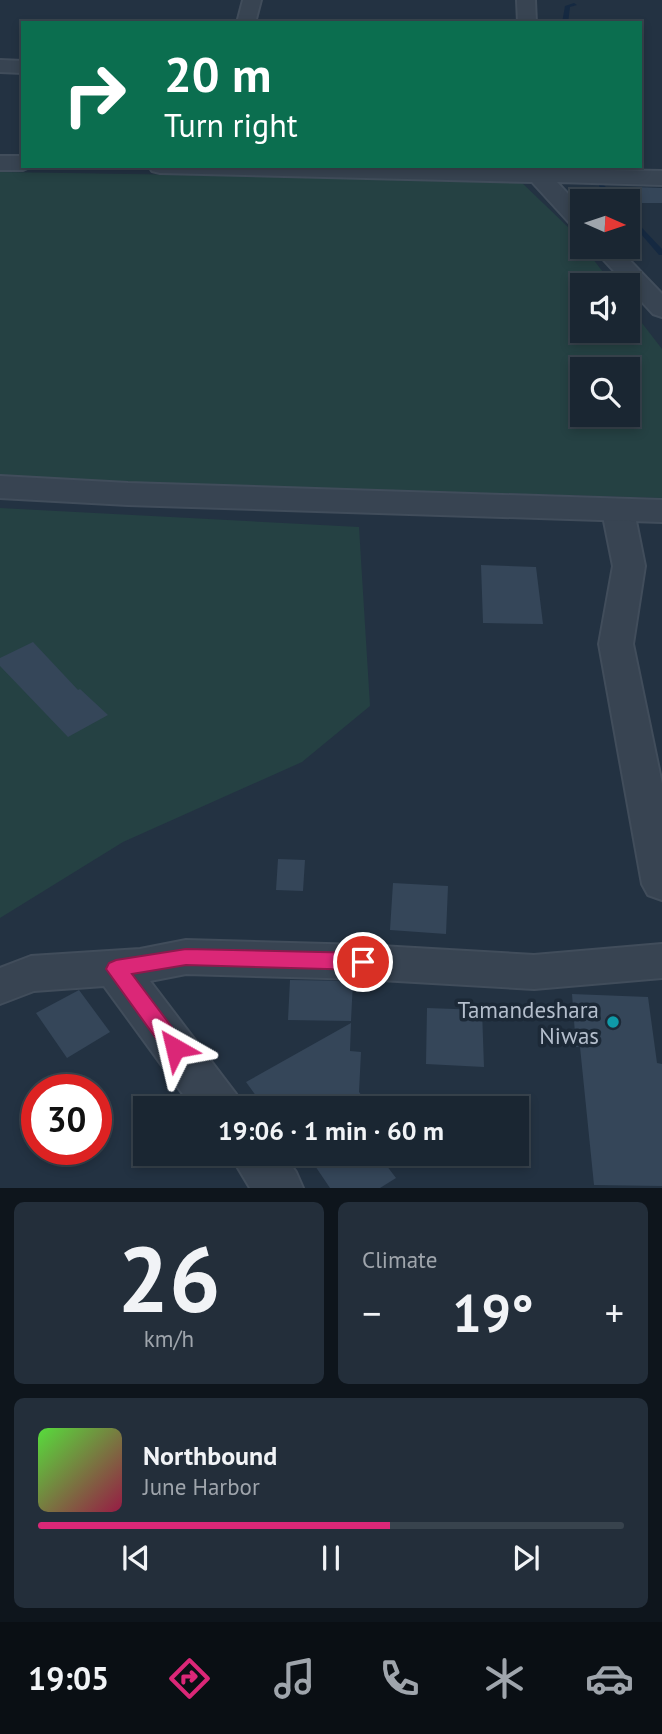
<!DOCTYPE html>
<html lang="en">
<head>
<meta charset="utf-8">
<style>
  body { margin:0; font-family:"PT Sans",sans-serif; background:#232e3a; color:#f1f3f6; height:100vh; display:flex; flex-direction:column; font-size:26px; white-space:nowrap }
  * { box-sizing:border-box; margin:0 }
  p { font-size:23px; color:#9fa5ac }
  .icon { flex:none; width:38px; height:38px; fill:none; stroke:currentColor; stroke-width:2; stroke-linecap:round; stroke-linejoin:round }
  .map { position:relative; height:1188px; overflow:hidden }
  .side { display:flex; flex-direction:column; gap:14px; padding:14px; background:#0e151c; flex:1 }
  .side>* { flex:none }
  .hud { position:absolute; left:21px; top:21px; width:621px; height:147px; border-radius:0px; box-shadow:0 4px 10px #0003,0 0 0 2px #38434d; background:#0b6e4f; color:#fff; overflow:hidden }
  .needle { width:46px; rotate:93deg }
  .fabs { position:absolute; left:570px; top:189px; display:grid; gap:14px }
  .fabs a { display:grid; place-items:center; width:70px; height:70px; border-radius:0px; background:#1a2632; box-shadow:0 4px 10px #0003,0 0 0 2px #38434d; font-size:35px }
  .speed { position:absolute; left:21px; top:1074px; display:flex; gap:14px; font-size:35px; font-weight:700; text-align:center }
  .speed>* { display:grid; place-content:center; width:91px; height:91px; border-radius:50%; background:#1a2632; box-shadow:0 4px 10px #0003,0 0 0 2px #38434d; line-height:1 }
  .speed .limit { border:10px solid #d22; background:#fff; color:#111 }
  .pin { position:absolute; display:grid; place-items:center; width:60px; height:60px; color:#fff; margin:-30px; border:4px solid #fff; border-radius:50%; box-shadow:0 2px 7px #0007 }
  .me { position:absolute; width:77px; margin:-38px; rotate:323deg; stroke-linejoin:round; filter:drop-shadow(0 0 5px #0008) }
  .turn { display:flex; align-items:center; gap:24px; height:147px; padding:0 28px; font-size:32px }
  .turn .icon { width:91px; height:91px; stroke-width:2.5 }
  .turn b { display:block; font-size:49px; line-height:60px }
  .big { font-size:52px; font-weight:700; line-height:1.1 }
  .side .widget { flex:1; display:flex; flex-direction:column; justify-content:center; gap:10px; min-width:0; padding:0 24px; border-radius:10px; background:#232e3a }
  .side .dial { align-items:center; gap:0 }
  .dial b { font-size:91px; line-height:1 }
  .song { display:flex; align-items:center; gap:21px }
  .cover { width:84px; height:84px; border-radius:10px; background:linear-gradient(135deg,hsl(110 70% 55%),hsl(340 70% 35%)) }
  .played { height:7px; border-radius:4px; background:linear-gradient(90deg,#db2777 60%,#38434d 60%) }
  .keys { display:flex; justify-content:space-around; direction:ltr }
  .heat { display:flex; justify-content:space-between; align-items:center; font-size:38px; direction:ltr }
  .side .tiles { flex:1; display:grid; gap:14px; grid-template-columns:1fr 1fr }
  .widget:last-child { grid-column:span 2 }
  .trip { position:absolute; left:133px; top:1096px; width:396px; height:70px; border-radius:0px; background:#1a2632; box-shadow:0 4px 10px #0003,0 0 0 2px #38434d; font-weight:700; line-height:70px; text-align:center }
  .menu { display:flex; height:112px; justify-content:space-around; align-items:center; background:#0a0f14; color:#9fa5ac }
  .menu .icon { width:49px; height:49px }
  .menu .active { color:#db2777 }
  .menu b { font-size:32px; color:#f1f3f6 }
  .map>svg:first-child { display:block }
  .green { fill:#254143; fill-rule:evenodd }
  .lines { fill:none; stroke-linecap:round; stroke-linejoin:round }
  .stream { fill:#152941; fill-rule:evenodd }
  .building { fill:#354659 }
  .minor-casing { stroke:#414d5b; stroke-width:4 }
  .tertiary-casing { stroke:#414d5b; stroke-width:4 }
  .minor { fill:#384452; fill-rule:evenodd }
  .tertiary { fill:#384452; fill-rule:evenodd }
  .route { fill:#db2777; stroke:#8e194d; stroke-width:2 }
  .culture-dot { fill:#0f9aa8; stroke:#1c2937; stroke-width:2.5 }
  .labels { text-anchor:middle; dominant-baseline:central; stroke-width:7; stroke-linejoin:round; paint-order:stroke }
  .near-poi-label { font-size:23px; fill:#b4becc; stroke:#1c2937; text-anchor:end }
</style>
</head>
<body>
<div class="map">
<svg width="662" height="1188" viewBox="0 0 662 1188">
  <rect width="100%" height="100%" fill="#233242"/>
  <path class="green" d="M0 172 519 180 569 228 613 285H583V331H628V305L662 349V498L0 479ZM583 369H628V415H583Z
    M0 508 359 527 370 706 302 762 123 842 0 918Z"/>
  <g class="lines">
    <path class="stream" d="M574 3 577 5 570 7 568 23H562L565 6Z
      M599 184H603L619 201H613L599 186Z
      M628 213 662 249V255H659L628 219Z"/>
  </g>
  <path class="building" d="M633 187 662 188V203H636Z
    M481 565 536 567 543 624 483 623Z
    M33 642 78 690 80 689 108 715 68 737 0 666V658Z
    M278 859 305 860 303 891 276 890Z
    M393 883 448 886 446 934 390 930Z
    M290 980 353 981 351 1021 288 1020Z
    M79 990 110 1032 67 1058 36 1013Z
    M572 994 648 997 657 1063 662 1064V1186L594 1185 580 1047H576Z
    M427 1008 482 1010 484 1067 426 1064Z
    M351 1023 350 1051 361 1052 359 1092 371 1108H265L246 1082Z
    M316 1153H377L396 1178 380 1188H330L309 1157Z"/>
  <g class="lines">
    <defs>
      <path id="minor" d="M243 0H261L255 23H237Z
        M517 0H535L536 23H518Z
        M0 60 23 61V73L0 72Z
        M0 156H23V166H32L23 170H0Z
        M149 166H548V169L662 171V185L557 182 583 210V231L575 229 532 182 160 173 152 171Z
        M592 247H617L662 294V317L653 314Z
        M618 502 629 504 634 511 645 566 633 644 662 784V900L648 895 642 884 599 644 613 566 602 511 607 504Z
        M186 940 363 945 534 955 662 944V978L534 989 363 979 186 974 150 981 236 1094 243 1108H193L104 986 34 991 0 1004V968L31 956 140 949Z
        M229 1153H282L296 1172 303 1188H250Z"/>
      <path id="tertiary" d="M0 476 128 483 662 500V522L128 505 0 498Z"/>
    </defs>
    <use href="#minor" class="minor-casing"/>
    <use href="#tertiary" class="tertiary-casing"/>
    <use href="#minor" class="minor"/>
    <use href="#tertiary" class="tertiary"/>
  </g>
  <path class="route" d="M186 949 363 953 370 956 373 962 370 967 363 970 186 965 132 974 183 1042 186 1048 183 1055 175 1057 168 1055 106 969 109 963 116 960Z"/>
  <circle class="culture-dot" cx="613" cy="1022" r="7"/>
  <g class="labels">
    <g class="near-poi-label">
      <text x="599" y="1009">Tamandeshara<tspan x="599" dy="26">Niwas</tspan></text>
    </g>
  </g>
</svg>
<div class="fabs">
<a><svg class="needle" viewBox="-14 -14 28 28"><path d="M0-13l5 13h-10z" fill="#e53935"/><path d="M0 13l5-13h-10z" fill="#9fa5ac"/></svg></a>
<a><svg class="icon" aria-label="sound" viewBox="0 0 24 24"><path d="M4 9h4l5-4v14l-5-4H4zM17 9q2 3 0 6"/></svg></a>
<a><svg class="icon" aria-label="search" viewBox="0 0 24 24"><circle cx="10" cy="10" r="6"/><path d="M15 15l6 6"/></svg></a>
</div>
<div class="speed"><div class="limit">30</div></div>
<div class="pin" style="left:363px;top:962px;background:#d93025"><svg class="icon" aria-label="arrive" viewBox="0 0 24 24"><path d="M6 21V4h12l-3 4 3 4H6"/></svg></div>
<svg class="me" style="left:175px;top:1048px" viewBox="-20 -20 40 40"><path d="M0-17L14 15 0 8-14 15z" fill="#db2777" stroke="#fff" stroke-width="4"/></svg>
<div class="trip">19:06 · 1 min · 60 m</div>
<div class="hud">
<div class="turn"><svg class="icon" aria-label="right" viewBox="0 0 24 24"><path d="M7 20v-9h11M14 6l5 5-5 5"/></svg><div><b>20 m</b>Turn right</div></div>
</div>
</div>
<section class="side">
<div class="tiles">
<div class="widget dial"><b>26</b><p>km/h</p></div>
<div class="widget"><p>Climate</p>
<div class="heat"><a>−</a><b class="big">19°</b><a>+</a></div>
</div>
<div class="widget">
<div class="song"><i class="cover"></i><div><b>Northbound</b><p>June Harbor</p></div></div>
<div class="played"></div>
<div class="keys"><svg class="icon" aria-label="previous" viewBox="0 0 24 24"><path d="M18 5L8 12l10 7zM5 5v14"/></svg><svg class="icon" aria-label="pause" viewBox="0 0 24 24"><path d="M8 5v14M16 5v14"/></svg><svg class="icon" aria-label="next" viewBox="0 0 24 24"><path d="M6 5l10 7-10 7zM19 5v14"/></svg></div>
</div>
</div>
</section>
<nav class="menu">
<b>19:05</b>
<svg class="icon active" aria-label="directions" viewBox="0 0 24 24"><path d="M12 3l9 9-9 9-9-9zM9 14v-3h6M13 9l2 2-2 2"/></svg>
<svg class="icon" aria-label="music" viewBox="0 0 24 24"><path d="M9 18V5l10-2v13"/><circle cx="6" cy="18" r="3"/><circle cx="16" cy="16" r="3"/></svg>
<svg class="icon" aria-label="phone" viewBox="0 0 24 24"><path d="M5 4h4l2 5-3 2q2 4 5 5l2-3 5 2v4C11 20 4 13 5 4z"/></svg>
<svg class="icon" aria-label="climate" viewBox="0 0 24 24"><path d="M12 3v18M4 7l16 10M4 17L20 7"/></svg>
<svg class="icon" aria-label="car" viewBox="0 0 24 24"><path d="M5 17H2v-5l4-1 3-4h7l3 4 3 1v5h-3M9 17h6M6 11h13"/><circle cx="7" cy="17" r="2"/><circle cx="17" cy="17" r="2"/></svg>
</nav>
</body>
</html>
